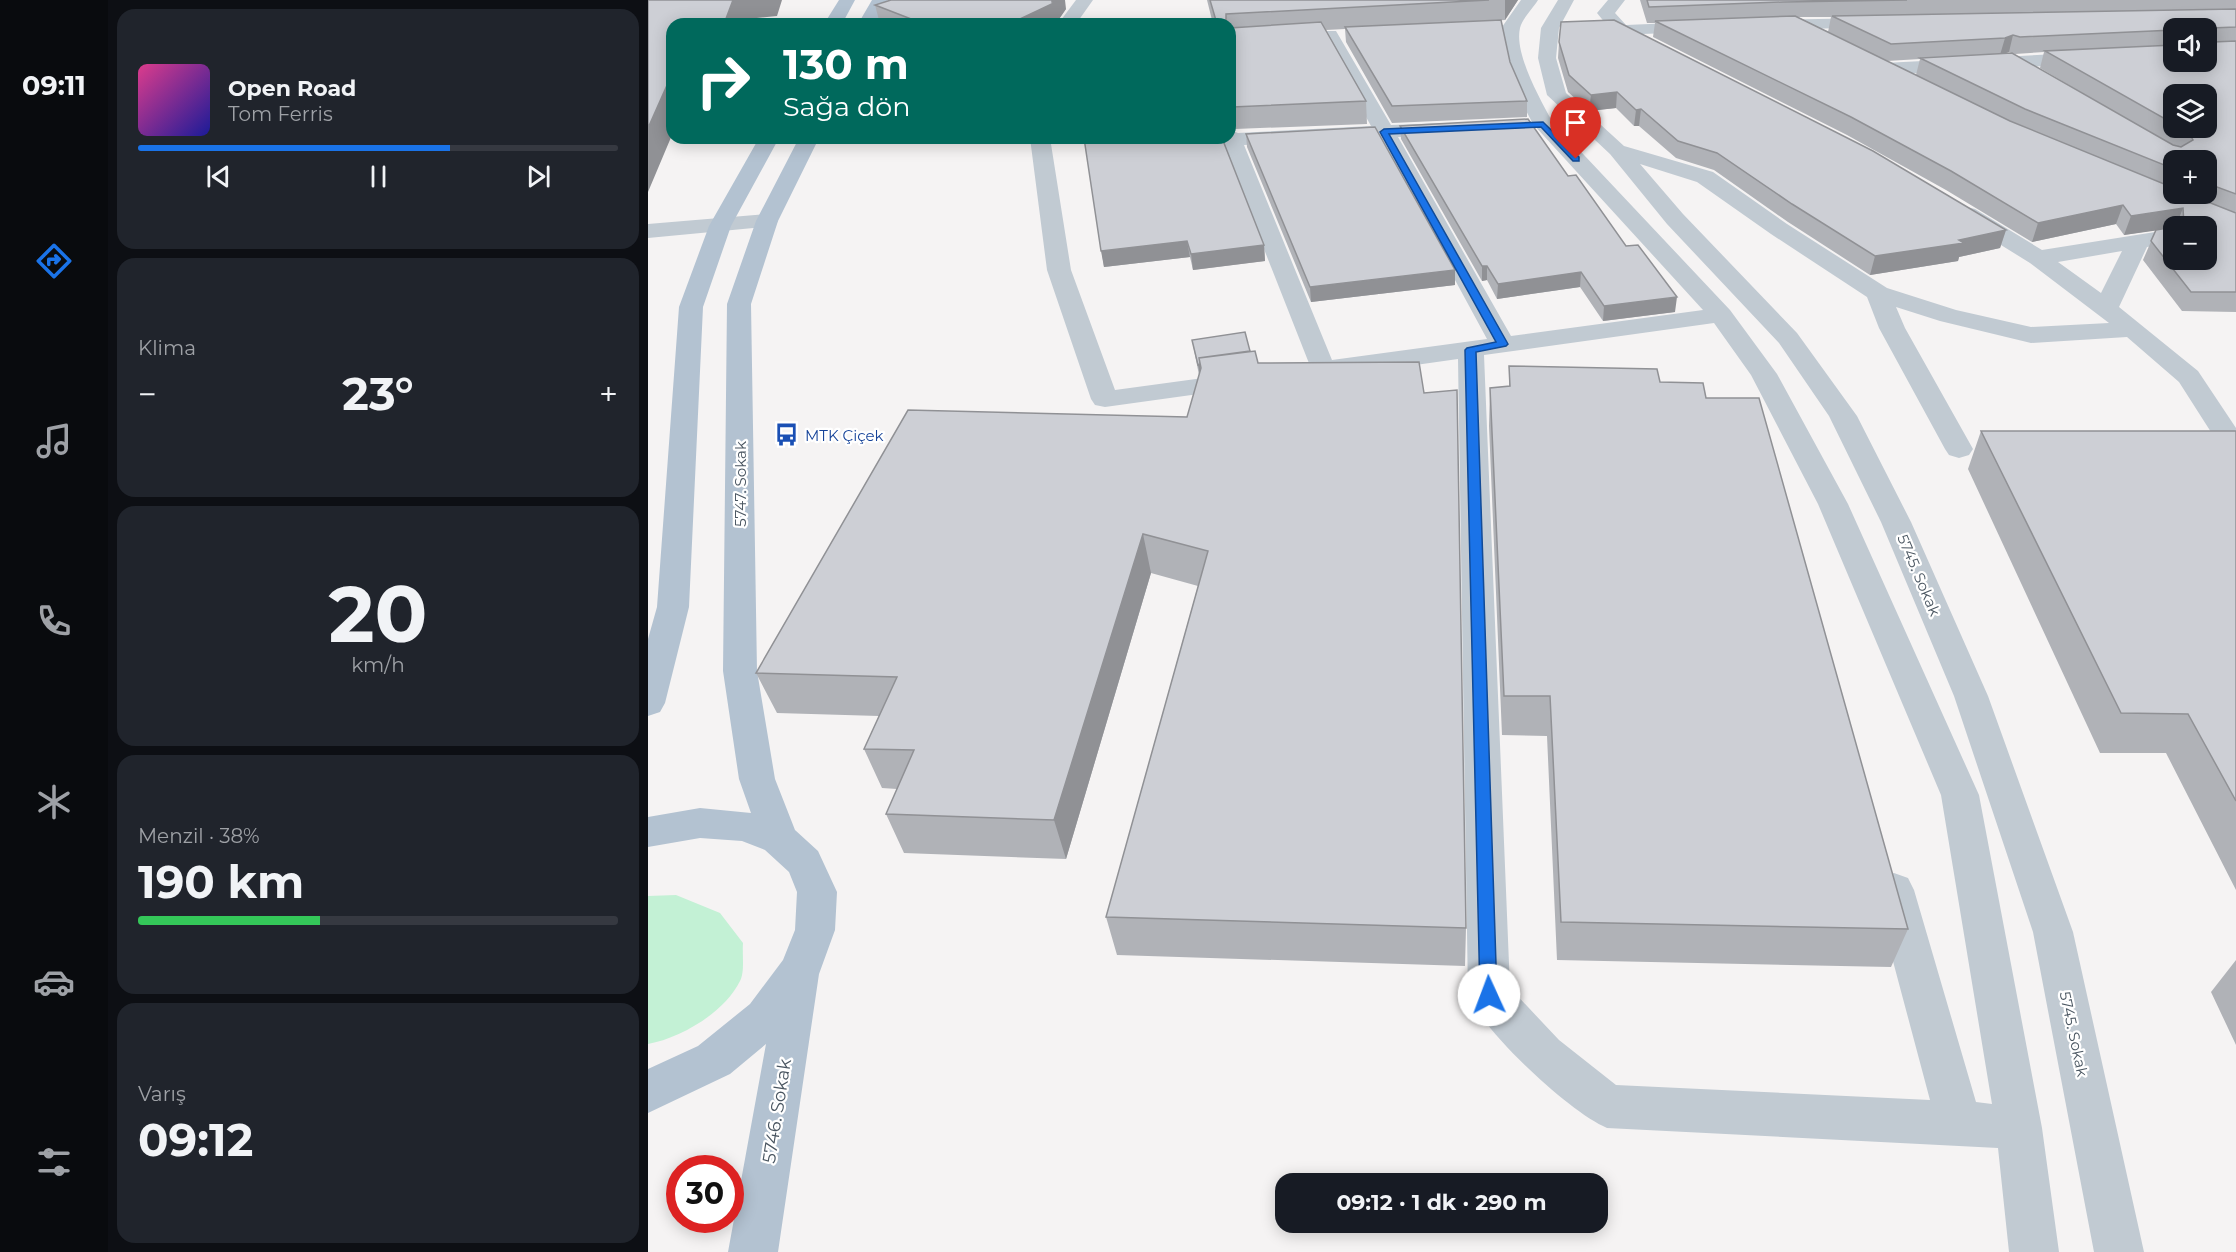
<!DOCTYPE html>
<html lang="tr">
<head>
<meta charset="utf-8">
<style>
  body { margin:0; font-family:Montserrat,sans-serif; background:#20242c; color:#f1f3f6; height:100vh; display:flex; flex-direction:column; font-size:22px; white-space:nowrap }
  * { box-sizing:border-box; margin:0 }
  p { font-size:20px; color:#9ea1a6 }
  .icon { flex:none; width:33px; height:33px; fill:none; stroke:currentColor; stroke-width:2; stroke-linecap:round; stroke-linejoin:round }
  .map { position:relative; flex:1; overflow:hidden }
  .side { display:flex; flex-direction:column; gap:9px; padding:9px; background:#0d0f14; width:540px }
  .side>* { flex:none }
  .guide { position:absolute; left:18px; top:18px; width:570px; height:126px; border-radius:18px; box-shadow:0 3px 15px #0003; background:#00695c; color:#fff; overflow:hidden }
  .buttons { position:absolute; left:1515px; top:18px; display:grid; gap:12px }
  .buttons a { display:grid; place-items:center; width:54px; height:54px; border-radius:12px; background:#171b24; box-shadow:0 3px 15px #0003; font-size:30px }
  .speed { position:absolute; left:18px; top:1155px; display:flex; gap:12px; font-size:30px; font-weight:700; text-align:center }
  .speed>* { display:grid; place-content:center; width:78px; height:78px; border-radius:50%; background:#171b24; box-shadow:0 3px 15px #0003; line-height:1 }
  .speed .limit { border:9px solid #d22; background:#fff; color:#111 }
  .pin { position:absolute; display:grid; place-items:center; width:51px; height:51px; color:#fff; margin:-62px -26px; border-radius:50% 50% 50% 0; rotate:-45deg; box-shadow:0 0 6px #0007 }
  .pin .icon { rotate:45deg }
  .me { position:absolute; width:66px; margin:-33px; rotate:358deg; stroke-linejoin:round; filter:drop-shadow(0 0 4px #0008) }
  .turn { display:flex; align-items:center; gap:21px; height:126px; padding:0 18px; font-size:27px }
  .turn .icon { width:78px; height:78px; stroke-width:2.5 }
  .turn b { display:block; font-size:42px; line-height:51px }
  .big { font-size:45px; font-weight:700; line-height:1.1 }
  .side .widget { flex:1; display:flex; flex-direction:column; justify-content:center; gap:9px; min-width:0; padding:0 21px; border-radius:18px; background:#20242c }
  .side .dial { align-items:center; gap:0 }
  .dial b { font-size:78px; line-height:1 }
  .song { display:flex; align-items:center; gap:18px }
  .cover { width:72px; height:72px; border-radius:9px; background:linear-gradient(135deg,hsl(330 70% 55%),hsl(240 70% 35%)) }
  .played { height:6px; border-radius:3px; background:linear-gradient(90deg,#1a73e8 65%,#363941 65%) }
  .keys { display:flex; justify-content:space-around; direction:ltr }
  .heat { display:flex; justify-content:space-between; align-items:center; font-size:33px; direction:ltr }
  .charge { height:9px; border-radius:4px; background:linear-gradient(90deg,#34c759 38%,#363941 0) }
  .trip { position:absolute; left:627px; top:1173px; width:333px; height:60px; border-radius:18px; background:#171b24; box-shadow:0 3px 15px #0003; font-weight:700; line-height:60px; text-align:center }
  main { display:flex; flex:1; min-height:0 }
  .dock { display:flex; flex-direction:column; width:108px; justify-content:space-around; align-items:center; background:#090b0e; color:#9ea1a6 }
  .dock .icon { width:42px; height:42px }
  .dock .active { color:#1a73e8 }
  .dock b { font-size:27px; color:#f1f3f6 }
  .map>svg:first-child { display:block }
  .green { fill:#c3f1d5 }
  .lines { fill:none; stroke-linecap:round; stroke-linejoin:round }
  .minor { fill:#c1cad2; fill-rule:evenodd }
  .major { fill:#b3c2d1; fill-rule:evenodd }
  .wall { fill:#b0b2b7; fill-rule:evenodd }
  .shaded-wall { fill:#909195 }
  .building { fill:#cdcfd5; stroke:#909195; stroke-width:1.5 }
  .route { fill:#1a73e8; stroke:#114b97; stroke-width:1.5 }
  .labels { text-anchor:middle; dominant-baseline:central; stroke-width:4.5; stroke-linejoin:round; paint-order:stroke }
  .transit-label { font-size:15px; fill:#164399; stroke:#fff; text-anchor:start }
  .street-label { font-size:15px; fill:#4a5661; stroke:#fff }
  .near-street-label { font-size:18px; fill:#4a5661; stroke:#fff }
</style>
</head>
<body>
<main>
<nav class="dock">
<b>09:11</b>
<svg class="icon active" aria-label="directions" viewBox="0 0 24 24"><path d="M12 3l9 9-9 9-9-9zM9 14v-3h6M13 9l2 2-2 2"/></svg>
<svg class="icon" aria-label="music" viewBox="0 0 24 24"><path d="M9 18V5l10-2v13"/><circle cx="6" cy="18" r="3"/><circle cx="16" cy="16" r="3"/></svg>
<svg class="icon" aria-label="phone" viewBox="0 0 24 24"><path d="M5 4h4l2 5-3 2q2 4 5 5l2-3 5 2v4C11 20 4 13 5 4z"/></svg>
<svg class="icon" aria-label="climate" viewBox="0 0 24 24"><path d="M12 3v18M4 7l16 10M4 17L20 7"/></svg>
<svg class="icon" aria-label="car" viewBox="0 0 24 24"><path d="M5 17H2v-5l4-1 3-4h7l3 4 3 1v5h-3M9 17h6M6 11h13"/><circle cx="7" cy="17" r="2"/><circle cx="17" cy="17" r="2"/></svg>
<svg class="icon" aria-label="filters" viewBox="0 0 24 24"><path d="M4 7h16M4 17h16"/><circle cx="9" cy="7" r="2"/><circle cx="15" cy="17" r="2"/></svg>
</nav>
<section class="side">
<div class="widget">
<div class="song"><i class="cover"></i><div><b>Open Road</b><p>Tom Ferris</p></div></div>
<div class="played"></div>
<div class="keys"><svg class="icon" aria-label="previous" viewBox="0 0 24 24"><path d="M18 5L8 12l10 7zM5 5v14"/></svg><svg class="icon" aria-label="pause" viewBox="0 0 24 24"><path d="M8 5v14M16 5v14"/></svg><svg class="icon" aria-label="next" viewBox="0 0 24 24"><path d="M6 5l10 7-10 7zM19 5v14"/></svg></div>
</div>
<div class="widget"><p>Klima</p>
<div class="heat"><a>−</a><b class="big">23°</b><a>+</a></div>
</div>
<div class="widget dial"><b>20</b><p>km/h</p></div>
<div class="widget"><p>Menzil · 38%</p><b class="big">190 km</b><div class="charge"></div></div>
<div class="widget"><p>Varış</p><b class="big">09:12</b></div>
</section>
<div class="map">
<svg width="1588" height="1252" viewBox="0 0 1588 1252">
  <rect width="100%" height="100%" fill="#f5f3f3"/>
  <path class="green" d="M28 895 72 913 95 943C94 954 97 972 92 981 77 1012 33 1038 0 1044V896Z"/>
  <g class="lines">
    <path class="minor" d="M428 0H445L428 24H410Z
      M873 0H890C885 8 874 19 872 28 866 53 892 99 904 121L1082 310 1129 374 1200 504 1331 795 1394 1128 1411 1252H1361L1350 1148 959 1128C921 1112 837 1033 820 995L810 359 675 378 666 376 575 145H529L522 143 519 139 582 138V130L590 133 723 126 673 35 676 31H688L743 125 798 123 805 125 808 129 805 133 798 135 750 137 863 336 1055 310 885 124 864 84 856 54 854 27ZM730 138 839 339 684 360 596 145ZM1066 323 1103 375 1170 504 1293 795 1344 1104 1328 1102 1266 890 1260 878 1246 873 1232 878 1226 890 1282 1100 968 1085 911 1040 862 988 836 355Z
      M910 0H926L911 28 908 58 918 93 976 146 1065 172 1139 224 1239 288 1308 310 1383 327 1461 323 1382 263 1311 219 1308 214 1311 209 1319 207 1327 209 1394 250 1526 229V243L1499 247 1471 307 1550 371 1588 428V456L1577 454 1531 382 1479 337 1383 343 1292 321 1248 307 1257 328 1325 449 1321 455 1311 458 1301 455 1297 449 1231 328 1219 297 1123 234 1049 182 992 164 1035 214 1149 333 1209 416 1263 522 1340 696 1425 932 1496 1252H1446L1385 932 1306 696 1233 522 1181 416 1131 343 1019 224 962 154 899 95 890 58 893 28ZM1474 251 1453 293 1410 262Z
      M960 0H977L967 13 978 25 1049 22 1055 23 1058 27 1055 31 1049 32 967 35 949 13Z
      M1226 18 1232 19 1235 23 1232 27 1119 30 1113 29 1110 25 1113 21 1119 20Z
      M1526 48V59L1236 75 1229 73 1227 69 1229 65 1236 63Z
      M382 138H490L487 142 480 144H403L423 270 467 390 592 373 601 375 605 381 601 387 457 407 447 405 443 399 399 270Z
      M119 214 127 216 130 221 127 226 0 238V224Z"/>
    <path class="major" d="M191 0H207L194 24H176Z
      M224 0H240L228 24H210Z
      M111 138H131L83 226 55 307 41 607 17 703 12 712 0 716V639L9 607 31 307 61 226Z
      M151 138H171L130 221 103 304 109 671 127 779 147 830 170 851 189 892 187 930 171 974 130 1252H80L118 1044 82 1074 0 1113V1069L50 1046 102 1004 135 960 147 930 149 892 141 872 117 850 94 841 52 838 0 847V817L52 808 103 813 91 779 75 671 79 304 108 221Z"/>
  </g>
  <path class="wall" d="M559 0H870L857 20 843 21 879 101V117L744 123 698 42 697 29 678 30 718 101 719 124 587 129 582 114V24H565Z
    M992 0H1588V312L1534 311 1495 260 1508 230 1476 235 1468 224 1384 242 1298 190 1199 135 1005 37 1007 23H999ZM1150 17H1183L1180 32 1239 61 1272 59 1268 75ZM1526 28H1558L1526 62ZM1361 52 1367 54 1396 52 1392 68 1465 111 1355 54ZM1526 94 1558 128H1526ZM1526 160H1558V194H1526Z
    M227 5 418 9 411 19 412 24H232Z
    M911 42 1358 230 1352 248 1311 257 1310 261 1222 275 1140 222 1066 170 1028 158 991 126H986L968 108 941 111 920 92 910 58Z
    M752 126 920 176 978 246 1027 312 955 321 932 287 849 299 839 280 834 281 753 139Z
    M598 134 807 270V285L663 302 599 147Z
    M436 138 616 245 617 261 545 270 542 257 456 267Z
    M544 340 602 351 610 363 818 928 817 966 469 955 458 917 550 586 503 573 418 859 256 853 238 814 249 789 234 788 216 749 231 716 129 713 108 673 539 417 551 375Z
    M861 366 1012 382 1058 398 1260 929 1243 967 909 960 899 736 854 735 841 426 842 388 861 386Z
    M1333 431H1588V890L1518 753H1452L1320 469Z
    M1588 960V1045L1563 992Z"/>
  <path class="shaded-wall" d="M85 0H134L129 16 99 19 98 24H76Z
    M404 0H417L418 9 411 19 412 24H361Z
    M857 0H870L857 20Z
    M1365 35 1361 52 1352 55 1357 38Z
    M24 74V135L0 192V128Z
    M969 92 968 108 941 111 943 95Z
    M993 109 991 126H986L988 110Z
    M1475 205 1468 224 1384 242 1390 223Z
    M1535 208 1528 226H1526V228L1476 235 1483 216Z
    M1358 230 1352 248 1311 257 1310 261 1222 275 1227 256Z
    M539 241 542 257 456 267 453 251Z
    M616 245 617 261 545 270 543 254Z
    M834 266H839V280L834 281Z
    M807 270V285L663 302 662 287Z
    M933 272 932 287 849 299 850 284Z
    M1029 297 1027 312 955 321 956 306Z
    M552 364 553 375H552L550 365Z
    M495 534 503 573 418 859 406 820Z"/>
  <path class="building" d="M0 0H85L76 24H24V74L0 128Z
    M243 0H404V2H408L361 24H276L227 5Z
    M562 0H841L578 14V24H569Z
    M999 0H1259L1135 2 1001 7Z
    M1588 9V27L1563 28 1562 39 1565 42 1588 41V194L1558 183V160H1526V169L1377 109 1272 58 1364 53 1525 145 1533 147 1545 140 1541 133 1531 128H1558V94H1526V124L1397 51 1526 45V62H1558V28H1526V30L1372 37 1365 35 1357 38 1243 44 1184 16Z
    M1147 16 1362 121 1526 188V194H1540L1588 213V292H1543L1503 241 1508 230 1526 227V260H1558V226H1529L1536 225 1535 208 1483 216 1475 205 1390 223 1303 171 1203 117 1007 21Z
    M853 20 862 62 879 101 744 106 697 27Z
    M966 20 1225 151 1358 230 1311 240 1316 243 1227 256 1144 204 1069 153 1030 141 993 109 988 110 969 92 943 95 921 75 911 42 913 22Z
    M673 22 718 101 584 107 582 100V28Z
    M880 119 920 176 928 175 978 246 990 245 1029 297 956 306 933 272 850 284 839 266H834L752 126Z
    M727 127 807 270 662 287 598 134Z
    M436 138H574L616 245 543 254 539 241 453 251Z
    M597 332 602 351 551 358 552 364 550 365 544 340Z
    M607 351 610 363 771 362 776 393 809 390 818 928 458 917 560 551 495 534 406 820 238 814 266 750 216 749 249 677 108 673 260 410 539 417 553 368 551 358Z
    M861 366 1009 369 1012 382 1055 383 1058 398H1111L1260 929 913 922 902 696H856L842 388 862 386Z
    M1333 431H1588V801L1540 714 1473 713Z"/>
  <path class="route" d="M895 122 931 157V161H925L893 127 741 134 860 344 858 346 828 352 849 995 847 1000 841 1002 834 1000 832 995 817 350 819 348 848 342 732 132 736 129Z"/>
  <defs>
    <symbol id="bus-bare" viewBox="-9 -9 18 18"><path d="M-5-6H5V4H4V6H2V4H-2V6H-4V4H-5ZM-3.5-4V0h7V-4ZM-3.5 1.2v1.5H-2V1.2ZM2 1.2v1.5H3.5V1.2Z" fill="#1a4fb4" stroke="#fff" stroke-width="2.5" paint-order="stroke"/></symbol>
  </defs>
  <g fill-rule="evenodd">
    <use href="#bus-bare" x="122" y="418" width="33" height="33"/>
  </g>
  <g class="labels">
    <g class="transit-label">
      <text x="157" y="435">MTK Çiçek</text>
    </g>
    <g class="street-label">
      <text transform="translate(92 484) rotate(-90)">5747. Sokak</text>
      <text transform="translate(1271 575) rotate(67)">5745. Sokak</text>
      <text transform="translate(1426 1034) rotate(78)">5745. Sokak</text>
    </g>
    <g class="near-street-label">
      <text transform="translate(129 1111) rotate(-81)">5746. Sokak</text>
    </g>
  </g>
</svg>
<div class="buttons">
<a><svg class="icon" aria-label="sound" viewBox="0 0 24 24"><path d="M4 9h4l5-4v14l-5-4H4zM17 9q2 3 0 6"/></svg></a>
<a><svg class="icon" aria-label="layers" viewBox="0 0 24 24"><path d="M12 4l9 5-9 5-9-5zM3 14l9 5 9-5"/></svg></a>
<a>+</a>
<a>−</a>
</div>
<div class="speed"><div class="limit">30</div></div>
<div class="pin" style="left:928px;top:159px;background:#d93025"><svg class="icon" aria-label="arrive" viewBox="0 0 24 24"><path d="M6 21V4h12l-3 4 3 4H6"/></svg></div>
<svg class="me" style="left:841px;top:995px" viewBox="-20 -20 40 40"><circle r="19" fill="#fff"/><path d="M0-13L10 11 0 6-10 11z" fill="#1a73e8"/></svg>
<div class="trip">09:12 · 1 dk · 290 m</div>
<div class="guide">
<div class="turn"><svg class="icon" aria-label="right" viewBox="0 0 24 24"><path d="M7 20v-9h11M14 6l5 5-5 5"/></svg><div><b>130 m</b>Sağa dön</div></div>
</div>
</div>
</main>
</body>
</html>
